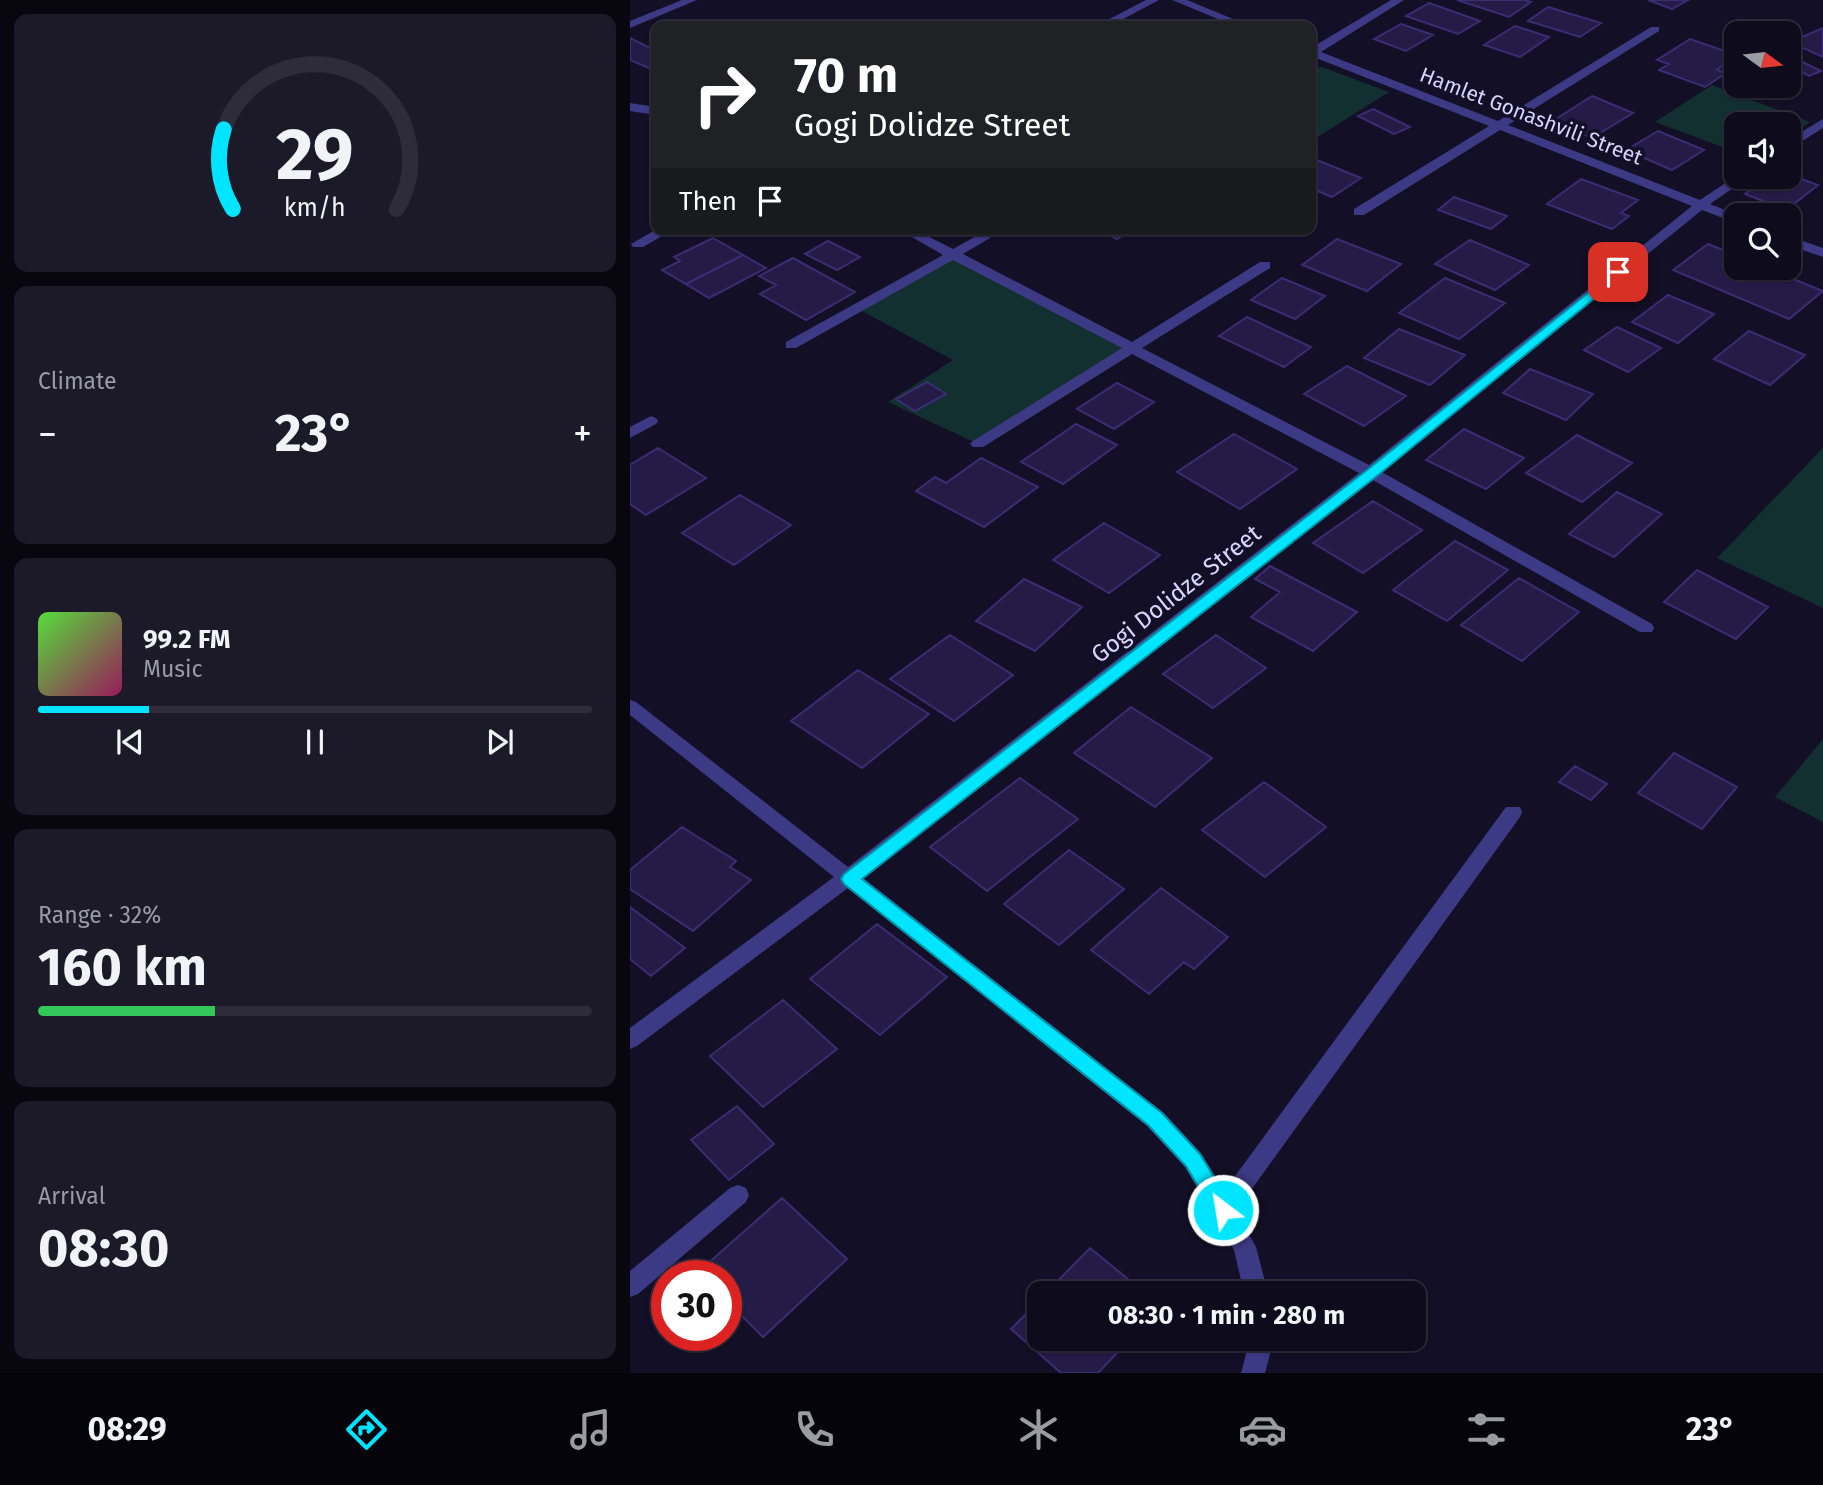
<!DOCTYPE html>
<html lang="en">
<head>
<meta charset="utf-8">
<style>
  body { margin:0; font-family:"Fira Sans",sans-serif; background:#1c1929; color:#f1f3f6; height:100vh; display:flex; flex-direction:column; font-size:26px; white-space:nowrap }
  * { box-sizing:border-box; margin:0 }
  p { font-size:23px; color:#9b9ba3 }
  .icon { flex:none; width:38px; height:38px; fill:none; stroke:currentColor; stroke-width:2; stroke-linecap:round; stroke-linejoin:round }
  .map { position:relative; flex:1; overflow:hidden }
  .panel { display:flex; flex-direction:column; gap:14px; padding:14px; background:#08060f; width:630px }
  .panel>* { flex:none }
  .hud { position:absolute; left:21px; top:21px; width:665px; height:214px; border-radius:14px; box-shadow:0 2px 5px #0004,0 0 0 2px #2e2b3b; background:#202124; color:#fff; overflow:hidden }
  .needle { width:46px; rotate:105deg }
  .tools { position:absolute; left:1094px; top:21px; display:grid; gap:14px }
  .tools a { display:grid; place-items:center; width:77px; height:77px; border-radius:14px; background:#0e0b1c; box-shadow:0 2px 5px #0004,0 0 0 2px #2e2b3b; font-size:35px }
  .speed { position:absolute; left:21px; top:1260px; display:flex; gap:14px; font-size:35px; font-weight:700; text-align:center }
  .speed>* { display:grid; place-content:center; width:91px; height:91px; border-radius:50%; background:#0e0b1c; box-shadow:0 2px 5px #0004,0 0 0 2px #2e2b3b; line-height:1 }
  .speed .limit { border:10px solid #d22; background:#fff; color:#111 }
  .pin { position:absolute; display:grid; place-items:center; width:60px; height:60px; color:#fff; margin:-30px; border-radius:14px; box-shadow:0 4px 10px #0006 }
  .me { position:absolute; width:77px; margin:-38px; rotate:329deg; stroke-linejoin:round; filter:drop-shadow(0 0 5px #0008) }
  .turn { display:flex; align-items:center; gap:24px; height:147px; padding:0 28px; font-size:32px }
  .turn .icon { width:91px; height:91px; stroke-width:2.5 }
  .turn b { display:block; font-size:49px; line-height:60px }
  .then { display:flex; align-items:center; height:66px; padding:0 28px; background:#0003; gap:14px; font-size:26px }
  .big { font-size:52px; font-weight:700; line-height:1.1 }
  .panel .tile { flex:1; display:flex; flex-direction:column; justify-content:center; gap:10px; min-width:0; padding:0 24px; border-radius:14px; background:#1c1929 }
  .panel .dial { align-items:center; gap:0 }
  .dial svg { height:182px; overflow:visible; fill:none; stroke:#2e2b3b; stroke-width:7; stroke-linecap:round; text-anchor:middle }
  .dial text { fill:#f1f3f6; stroke:none }
  .song { display:flex; align-items:center; gap:21px }
  .cover { width:84px; height:84px; border-radius:10px; background:linear-gradient(135deg,hsl(110 70% 55%),hsl(330 70% 35%)) }
  .played { height:7px; border-radius:4px; background:linear-gradient(90deg,#00e5ff 20%,#2e2b3b 20%) }
  .keys { display:flex; justify-content:space-around; direction:ltr }
  .heat { display:flex; justify-content:space-between; align-items:center; font-size:38px; direction:ltr }
  .charge { height:10px; border-radius:5px; background:linear-gradient(90deg,#34c759 32%,#2e2b3b 0) }
  .trip { position:absolute; left:397px; top:1281px; width:399px; height:70px; border-radius:14px; background:#0e0b1c; box-shadow:0 2px 5px #0004,0 0 0 2px #2e2b3b; font-weight:700; line-height:70px; text-align:center }
  .tabs { display:flex; height:112px; justify-content:space-around; align-items:center; background:#06040b; color:#9b9ba3 }
  .tabs .icon { width:49px; height:49px }
  .tabs .active { color:#00e5ff }
  .tabs b { font-size:32px; color:#f1f3f6 }
  main { display:flex; flex:1; min-height:0 }
  .map>svg:first-child { display:block }
  .green { fill:#12302f }
  .building { fill:#241b47; stroke:#3b2d73; stroke-width:2 }
  .lines { fill:none; stroke-linecap:round; stroke-linejoin:round }
  .minor { fill:#3d3a85; fill-rule:evenodd }
  .route { fill:#00e5ff; stroke:#0095a6; stroke-width:2 }
  .labels { text-anchor:middle; dominant-baseline:central; stroke-width:7; stroke-linejoin:round; paint-order:stroke }
  .far-street-label { font-size:21px; fill:#d9d4ff; stroke:#130f26 }
  .street-label { font-size:24px; fill:#d9d4ff; stroke:#130f26 }
</style>
</head>
<body>
<main>
<section class="panel">
<div class="tile dial"><svg viewBox="0 0 100 80">
<path d="M14 69A42 42 0 1 1 86 69"/>
<path d="M14 69A42 42 0 0 1 10 34" stroke="#00e5ff"/>
<text x="50" y="56" font-size="32" font-weight="700">29</text>
<text x="50" y="72" font-size="11">km/h</text>
</svg></div>
<div class="tile"><p>Climate</p>
<div class="heat"><a>−</a><b class="big">23°</b><a>+</a></div>
</div>
<div class="tile">
<div class="song"><i class="cover"></i><div><b>99.2 FM</b><p>Music</p></div></div>
<div class="played"></div>
<div class="keys"><svg class="icon" aria-label="previous" viewBox="0 0 24 24"><path d="M18 5L8 12l10 7zM5 5v14"/></svg><svg class="icon" aria-label="pause" viewBox="0 0 24 24"><path d="M8 5v14M16 5v14"/></svg><svg class="icon" aria-label="next" viewBox="0 0 24 24"><path d="M6 5l10 7-10 7zM19 5v14"/></svg></div>
</div>
<div class="tile"><p>Range · 32%</p><b class="big">160 km</b><div class="charge"></div></div>
<div class="tile"><p>Arrival</p><b class="big">08:30</b></div>
</section>
<div class="map">
<svg width="1193" height="1373" viewBox="0 0 1193 1373">
  <rect width="100%" height="100%" fill="#130f26"/>
  <path class="green" d="M692 67 759 92 681 141V69Z
    M1082 85 1180 122 1159 136 1158 124H1106V152L1025 122Z
    M323 255 501 348 348 444 258 402 323 360 228 309Z
    M1193 448V608L1087 558Z
    M1193 739V822L1145 797Z"/>
  <path class="building" d="M827 0H894L901 2 879 17Z
    M1018 0H1058L1042 9Z
    M799 3 850 21 828 34 776 16Z
    M918 7 971 23 950 37 898 21Z
    M771 24 803 35 776 51 744 39Z
    M885 26 919 37 890 57 854 45Z
    M1193 28V57L1160 42Z
    M0 38 26 51V71L0 60Z
    M1060 39 1106 55 1087 70 1096 73 1075 87 1029 70 1039 64 1027 60Z
    M1158 55 1191 71 1179 76 1158 65Z
    M962 96 1003 113 962 138 921 122Z
    M743 109 780 127 764 134 728 116Z
    M1028 131 1074 150 1042 170 996 150Z
    M687 160 731 178 702 197 681 188V164Z
    M1158 174 1188 185 1156 210 1115 194 1138 177H1158Z
    M951 179 1008 200 991 213 999 216 982 229 917 204Z
    M824 197 877 216 861 229 808 210Z
    M467 229H503L487 239Z
    M83 238 113 255 56 284 32 270 50 261 44 257Z
    M707 239 771 264 737 291 672 265Z
    M840 240 899 265 865 290 805 264Z
    M198 241 230 257 207 270 175 254Z
    M1078 244 1106 255V268H1136L1193 291 1159 319 1043 270Z
    M113 255 136 268 79 298 56 284Z
    M163 258 225 292 176 320 130 294 146 285 129 276Z
    M652 278 695 296 665 319 621 300Z
    M815 278 875 303 829 339 769 313Z
    M1038 295 1084 314 1048 343 1002 322Z
    M617 317 681 347 654 367 589 336Z
    M987 327 1031 348 998 372 954 350Z
    M769 329 835 355 800 385 734 358Z
    M1119 331 1175 355 1140 385 1084 359Z
    M717 366 776 396 734 426 674 394Z
    M900 369 963 394 936 420 873 393Z
    M297 382 316 394 285 411 266 399Z
    M487 383 524 402 484 429 447 409Z
    M446 424 487 445 433 484 391 462Z
    M834 429 894 458 856 489 796 460Z
    M604 434 667 469 610 509 547 472Z
    M947 435 1002 463 952 502 896 473Z
    M28 448 76 478 16 515 0 504V465Z
    M351 458 408 487 354 527 286 491 305 477 316 483Z
    M987 492 1032 514 984 557 939 534Z
    M110 495 161 525 104 565 52 533Z
    M743 501 792 530 733 573 683 543Z
    M474 523 530 555 479 593 423 560Z
    M825 541 878 570 817 621 763 590Z
    M640 566 727 612 683 651 621 617 650 592 625 579Z
    M1067 570 1138 607 1106 639 1034 602Z
    M889 578 949 612 892 661 831 625Z
    M394 579 452 607 405 651 346 621Z
    M320 635 383 675 324 721 260 679Z
    M586 635 636 668 583 708 533 674Z
    M228 670 299 714 232 768 161 721Z
    M501 707 582 758 525 807 444 753Z
    M1044 753 1107 787 1072 829 1008 793Z
    M945 766 977 784 961 800 929 782Z
    M390 778 448 819 357 891 300 847Z
    M634 782 696 827 635 877 572 830Z
    M52 827 106 861 100 867 121 880 63 931 0 889V870Z
    M439 850 494 889 429 945 374 904Z
    M531 888 598 937 564 969 554 962 519 994 461 950Z
    M0 907 55 948 21 976 0 959Z
    M247 924 317 977 250 1035 180 979Z
    M153 1000 207 1049 133 1107 80 1056Z
    M107 1106 144 1144 99 1180 61 1140Z
    M152 1198 217 1259 133 1337 96 1300V1276H72L68 1272Z
    M460 1248 515 1293H416Z
    M410 1300V1339H500L468 1373H431L381 1329Z"/>
  <g class="lines">
    <path class="minor" d="M52 0H67L0 28V21Z
      M516 0H529L480 26H466Z
      M542 0H557L620 26H605Z
      M761 0H774L691 52 868 121 1021 27H1029V31L878 125 1070 200 1106 176 1119 177 1080 204 1108 215 1106 223 1072 210 750 471 1022 624 1024 628 1022 632H1010L741 479 232 877 533 1112 571 1153 594 1191 876 807H890L892 812 890 817 606 1211 626 1247 638 1293H614L604 1250 555 1167 517 1126 218 888 7 1046 0 1049V1028L204 877 0 715V700L6 702 218 867 729 473 502 354 353 447H343L340 444 343 441 492 348 323 260 166 348H156V342L313 255 268 229H284L323 249 359 229H375L333 254 502 342 630 262H640V268L512 348 739 465 1062 206 870 130 734 215H724V209L859 126 681 56V48Z
      M0 103 26 107V115L0 111Z
      M1193 119V128L1158 150V140Z
      M27 229H44L13 247H3L1 244Z
      M1158 236 1193 248V257L1158 245Z
      M21 416 26 418 28 421 26 424 0 438V427Z
      M108 1185 116 1188 119 1195 116 1202 8 1294 0 1297V1271L100 1188Z
      M620 1339H644L635 1373H611Z"/>
  </g>
  <path class="route" d="M988 269 995 272 993 275 747 476 232 879 532 1113 570 1154 600 1203 603 1210 600 1216 593 1219 586 1216 556 1166 518 1125 214 884 211 879 214 874 737 470Z"/>
  <g class="labels">
    <g class="far-street-label">
      <text transform="translate(901 116) rotate(21)">Hamlet Gonashvili Street</text>
    </g>
    <g class="street-label">
      <text transform="translate(546 594) rotate(-38)">Gogi Dolidze Street</text>
    </g>
  </g>
</svg>
<div class="tools">
<a><svg class="needle" viewBox="-14 -14 28 28"><path d="M0-13l5 13h-10z" fill="#e53935"/><path d="M0 13l5-13h-10z" fill="#9b9ba3"/></svg></a>
<a><svg class="icon" aria-label="sound" viewBox="0 0 24 24"><path d="M4 9h4l5-4v14l-5-4H4zM17 9q2 3 0 6"/></svg></a>
<a><svg class="icon" aria-label="search" viewBox="0 0 24 24"><circle cx="10" cy="10" r="6"/><path d="M15 15l6 6"/></svg></a>
</div>
<div class="speed"><div class="limit">30</div></div>
<div class="pin" style="left:988px;top:272px;background:#d93025"><svg class="icon" aria-label="arrive" viewBox="0 0 24 24"><path d="M6 21V4h12l-3 4 3 4H6"/></svg></div>
<svg class="me" style="left:593px;top:1210px" viewBox="-20 -20 40 40"><circle r="17" fill="#00e5ff" stroke="#fff" stroke-width="3"/><path d="M0-11L8 9 0 5-8 9z" fill="#fff"/></svg>
<div class="trip">08:30 · 1 min · 280 m</div>
<div class="hud">
<div class="turn"><svg class="icon" aria-label="right" viewBox="0 0 24 24"><path d="M7 20v-9h11M14 6l5 5-5 5"/></svg><div><b>70 m</b>Gogi Dolidze Street</div></div>
<div class="then">Then<svg class="icon" aria-label="arrive" viewBox="0 0 24 24"><path d="M6 21V4h12l-3 4 3 4H6"/></svg></div>
</div>
</div>
</main>
<nav class="tabs">
<b>08:29</b>
<svg class="icon active" aria-label="directions" viewBox="0 0 24 24"><path d="M12 3l9 9-9 9-9-9zM9 14v-3h6M13 9l2 2-2 2"/></svg>
<svg class="icon" aria-label="music" viewBox="0 0 24 24"><path d="M9 18V5l10-2v13"/><circle cx="6" cy="18" r="3"/><circle cx="16" cy="16" r="3"/></svg>
<svg class="icon" aria-label="phone" viewBox="0 0 24 24"><path d="M5 4h4l2 5-3 2q2 4 5 5l2-3 5 2v4C11 20 4 13 5 4z"/></svg>
<svg class="icon" aria-label="climate" viewBox="0 0 24 24"><path d="M12 3v18M4 7l16 10M4 17L20 7"/></svg>
<svg class="icon" aria-label="car" viewBox="0 0 24 24"><path d="M5 17H2v-5l4-1 3-4h7l3 4 3 1v5h-3M9 17h6M6 11h13"/><circle cx="7" cy="17" r="2"/><circle cx="17" cy="17" r="2"/></svg>
<svg class="icon" aria-label="filters" viewBox="0 0 24 24"><path d="M4 7h16M4 17h16"/><circle cx="9" cy="7" r="2"/><circle cx="15" cy="17" r="2"/></svg>
<b>23°</b>
</nav>
</body>
</html>
